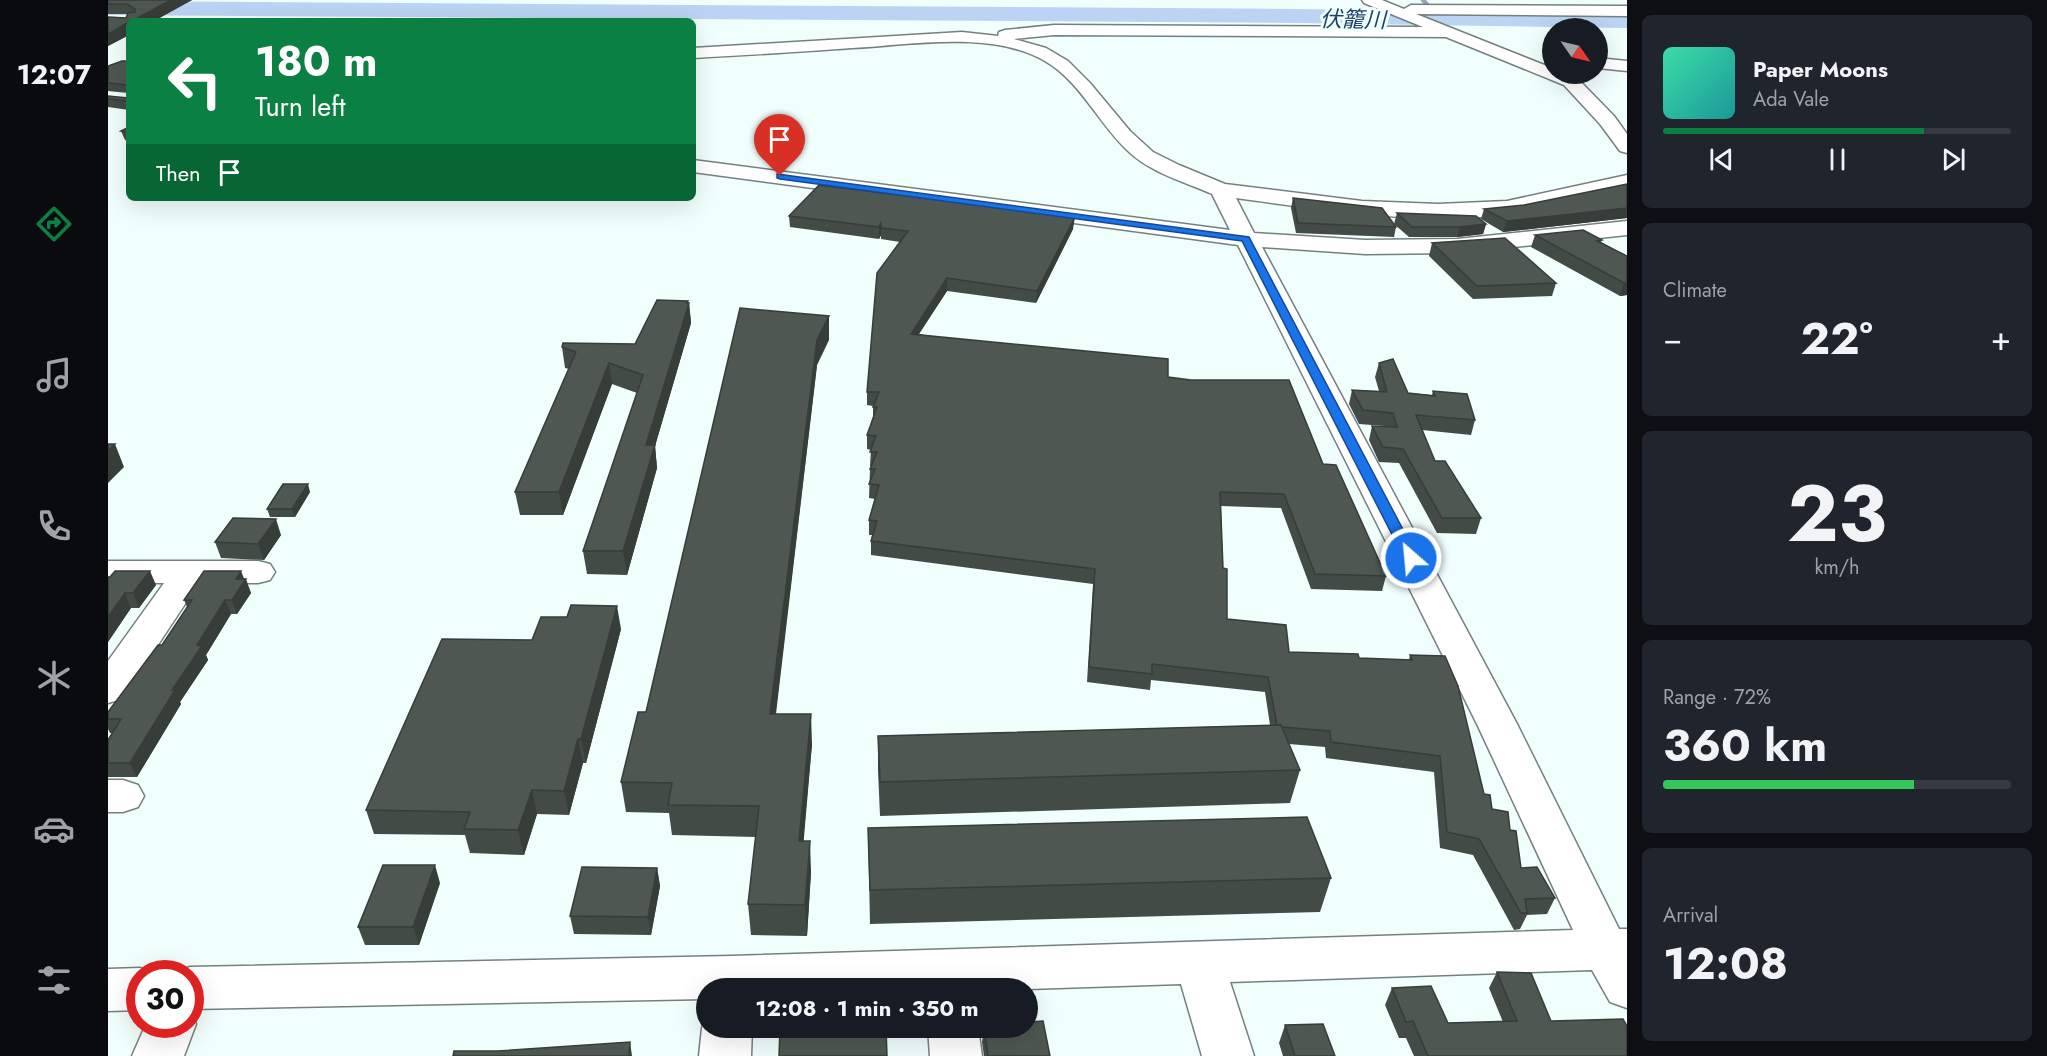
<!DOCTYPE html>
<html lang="en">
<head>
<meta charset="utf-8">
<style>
  body { margin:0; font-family:Jost,"Noto Sans JP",sans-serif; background:#20242c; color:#f1f3f6; height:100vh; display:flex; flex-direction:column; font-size:22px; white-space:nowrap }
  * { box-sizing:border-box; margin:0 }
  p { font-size:20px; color:#9ea1a6 }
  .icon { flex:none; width:33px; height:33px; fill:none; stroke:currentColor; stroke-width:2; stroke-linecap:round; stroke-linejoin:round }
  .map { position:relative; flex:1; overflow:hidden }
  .sheet { display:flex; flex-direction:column; gap:15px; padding:15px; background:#0d0f14; width:420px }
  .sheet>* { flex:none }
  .hud { position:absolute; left:18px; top:18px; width:570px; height:183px; border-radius:9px; box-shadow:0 6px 24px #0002; background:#0b8043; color:#fff; overflow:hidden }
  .needle { width:39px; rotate:124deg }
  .controls { position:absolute; left:1434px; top:18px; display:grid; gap:12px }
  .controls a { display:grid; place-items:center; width:66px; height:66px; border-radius:50%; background:#171b24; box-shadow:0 6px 24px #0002; font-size:30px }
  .speed { position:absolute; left:18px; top:960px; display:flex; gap:12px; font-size:30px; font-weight:700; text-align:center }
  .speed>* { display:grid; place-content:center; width:78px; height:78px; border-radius:50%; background:#171b24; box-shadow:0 6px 24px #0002; line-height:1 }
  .speed .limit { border:9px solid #d22; background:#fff; color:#111 }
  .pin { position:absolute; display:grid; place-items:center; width:51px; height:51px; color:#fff; margin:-62px -26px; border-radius:50% 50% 50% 0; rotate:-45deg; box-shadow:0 0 6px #0007 }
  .pin .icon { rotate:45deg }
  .me { position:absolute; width:66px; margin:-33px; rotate:333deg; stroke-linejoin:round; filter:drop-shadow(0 0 4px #0008) }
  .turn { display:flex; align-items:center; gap:21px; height:126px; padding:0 30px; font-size:27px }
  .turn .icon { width:78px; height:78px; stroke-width:2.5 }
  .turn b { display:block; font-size:42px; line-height:51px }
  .then { display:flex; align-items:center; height:57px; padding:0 30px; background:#0003; gap:12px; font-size:22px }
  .big { font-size:45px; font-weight:700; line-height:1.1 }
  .sheet .widget { flex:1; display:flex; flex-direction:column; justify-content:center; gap:9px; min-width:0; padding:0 21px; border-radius:9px; background:#20242c }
  .sheet .dial { align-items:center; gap:0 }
  .dial b { font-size:78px; line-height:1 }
  .song { display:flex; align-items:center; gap:18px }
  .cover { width:72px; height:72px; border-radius:9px; background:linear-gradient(135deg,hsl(160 70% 55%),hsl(180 70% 35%)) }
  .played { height:6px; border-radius:3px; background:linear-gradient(90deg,#0b8043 75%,#363941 75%) }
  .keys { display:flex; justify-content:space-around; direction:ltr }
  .heat { display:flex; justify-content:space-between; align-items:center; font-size:33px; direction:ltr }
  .charge { height:9px; border-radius:4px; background:linear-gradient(90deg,#34c759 72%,#363941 0) }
  .trip { position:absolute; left:588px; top:978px; width:342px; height:60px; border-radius:30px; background:#171b24; box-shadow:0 6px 24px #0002; font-weight:700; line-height:60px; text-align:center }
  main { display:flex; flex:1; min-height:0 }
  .dock { display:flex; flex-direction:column; width:108px; justify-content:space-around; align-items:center; background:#090b0e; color:#9ea1a6 }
  .dock .icon { width:42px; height:42px }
  .dock .on { color:#0b8043 }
  .dock b { font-size:27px; color:#f1f3f6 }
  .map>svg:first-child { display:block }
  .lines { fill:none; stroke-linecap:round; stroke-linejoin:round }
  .stream { stroke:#93a7bc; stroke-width:4.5 }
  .river { fill:#bbd4f3; fill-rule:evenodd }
  .minor-casing { stroke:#74807f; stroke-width:3 }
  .minor { fill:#fff; fill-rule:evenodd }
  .wall { fill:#434b46 }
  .shaded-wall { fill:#373d39 }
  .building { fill:#4e5751; stroke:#373d39; stroke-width:1.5 }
  .route { fill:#1a73e8; stroke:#114b97; stroke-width:1.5 }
  .labels { text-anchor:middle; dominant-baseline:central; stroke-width:6; stroke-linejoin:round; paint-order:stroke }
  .far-water-label { font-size:22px; font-style:italic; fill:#1e4069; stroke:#f0fefc }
</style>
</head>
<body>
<main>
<nav class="dock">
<b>12:07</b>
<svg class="icon on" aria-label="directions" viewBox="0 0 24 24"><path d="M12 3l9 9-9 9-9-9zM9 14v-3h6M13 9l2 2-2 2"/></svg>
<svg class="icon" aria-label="music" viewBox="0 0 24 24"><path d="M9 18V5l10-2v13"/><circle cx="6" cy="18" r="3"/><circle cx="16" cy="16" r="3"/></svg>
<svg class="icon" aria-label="phone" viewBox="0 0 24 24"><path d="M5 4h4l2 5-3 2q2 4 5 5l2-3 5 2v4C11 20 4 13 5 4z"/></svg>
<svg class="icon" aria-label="climate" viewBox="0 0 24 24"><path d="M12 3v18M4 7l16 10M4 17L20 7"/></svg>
<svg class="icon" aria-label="car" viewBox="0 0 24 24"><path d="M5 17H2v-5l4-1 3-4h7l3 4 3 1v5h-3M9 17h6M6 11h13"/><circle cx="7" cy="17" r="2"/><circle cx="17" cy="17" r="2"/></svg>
<svg class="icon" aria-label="filters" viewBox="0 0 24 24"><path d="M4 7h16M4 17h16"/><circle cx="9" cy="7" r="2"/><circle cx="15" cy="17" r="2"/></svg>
</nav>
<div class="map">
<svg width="1519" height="1056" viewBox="0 0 1519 1056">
  <rect width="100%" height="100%" fill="#f0fefc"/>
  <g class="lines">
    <path class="stream" d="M1315 0 1321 7
      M1327 12 1339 20"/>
    <path class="river" d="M0 1 1189 9 1519 14V28L1189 23 0 15Z"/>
    <defs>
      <path id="minor" d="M1254 0H1274L1296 9 1303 5 1519 6V16L1308 14 1444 68V74H1459L1468 77 1506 116 1519 134V153L1512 151 1492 124 1456 85 1338 37 946 35 906 39 938 48 960 61 982 83 1022 131 1045 152 1071 165 1117 184 1254 201 1330 204 1399 201 1519 175V187C1481 196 1436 210 1398 215 1308 225 1217 210 1128 198L1146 233 1257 240 1349 239 1519 221V235L1349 253 1257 254 1154 247 1409 724 1511 929H1519V1008L1502 1002 1484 970 1122 982 1146 1056H1094L1073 984 920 989 598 988V999L82 1009V974H64L82 967 624 956 1465 930 1369 724 1130 245 585 172V160L1122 230 1104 194C1075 181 1043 173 1020 151 990 123 973 82 937 61 884 30 803 45 744 48 691 52 638 55 585 58V48L854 32 890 36 891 32 897 30 946 25 1315 27 1256 3Z
        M1490 58 1519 61V71L1490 68Z
        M0 561H150L162 564 167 572 162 580 150 583H91L14 699 0 703V661L56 583H0Z
        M0 780H15L30 785 36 796 30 807 15 812H0Z
        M32 968 48 974H32V1010L0 1011V969Z
        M82 1012 88 1024 76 1056H24L38 1024H82Z
        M598 1018V1028H644L643 1056H591L594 1028Z
        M820 1028H870L874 1056H822Z"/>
    </defs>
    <use href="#minor" class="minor-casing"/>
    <use href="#minor" class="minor"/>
  </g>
  <path class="wall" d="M0 0H84L46 21H24L21 35 0 46V17L18 18 20 14H0Z
    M21 61V110L0 107V96L20 98V93L0 91V66Z
    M21 127V141L17 140 13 131Z
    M1519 184V218L1395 232 1373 219 1376 209 1416 205Z
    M1185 198 1288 227 1286 237 1188 233 1183 208Z
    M1289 213 1378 224 1375 234 1349 237H1301L1286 224Z
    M681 216 965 229 928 303 839 291 811 334 1060 377 1215 464 1278 576 1274 591 1203 589 1173 508 1113 506 1115 568 1119 619 1181 652 1251 658 1301 660 1302 655 1384 809 1402 830 1413 868 1447 898 1439 914 1419 915 1412 929 1406 930 1365 855 1332 848 1326 772 1218 758 1217 747 1181 744 1192 770 1182 803 772 816 770 770V736L1162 725 1157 692 1043 680 1042 690 979 682 985 584 763 555V541L764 535H761V520L767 499 761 498 762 469 763 466H762L763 450 759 449V435L765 420V406L759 405V392L792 242 773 239V235L771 239 682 227Z
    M1427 235 1494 240 1493 242 1519 256V295L1512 296 1423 247Z
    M1324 243 1448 283 1444 296 1365 299 1321 256Z
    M580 301V303H581L583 323 547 446 549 468 519 575 479 574 475 551 529 393 504 384 455 515H412L407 492 461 369 457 368 454 347 527 344Z
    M721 340 709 365 668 714 704 744 695 841 703 872 699 936 643 935 640 904 648 837 564 835 561 813 518 812 513 782 538 712Z
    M1271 363 1300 393 1324 395 1325 391 1367 420 1363 435 1314 430 1327 461 1373 518 1368 534 1329 533 1291 463 1271 462 1261 440 1264 426H1277L1251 424 1241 404 1244 390 1271 391 1267 377Z
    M202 492 187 517H162L159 509Z
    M173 535 156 560 113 558 107 542Z
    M0 577 48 585 31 608H23L0 642Z
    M136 579 143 593 129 614H123L98 655 100 660 72 702 73 704 29 777H0V740L4 733H2L0 729V712L54 645 79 607 76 600Z
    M513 629 478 763H475L461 815 429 814 416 855 362 853 357 835 266 834 258 810 424 640Z
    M760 828 1223 878 1212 912 762 924Z
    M549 868 552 886 543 935 466 934 462 916Z
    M332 883 311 945H257L250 927Z
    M1389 972 1443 1021 1519 1056H1306L1298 1038H1291L1277 1005 1284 988 1340 1023 1395 1022 1381 988Z
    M1177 1025 1227 1056H1175L1171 1043Z
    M876 1028H920L942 1056H876L874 1042Z"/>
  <path class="shaded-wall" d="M63 0H84L46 21H24Z
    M21 22V35L0 46V34Z
    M1519 208V218L1395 232 1399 221Z
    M967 217 965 229 928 303 929 291Z
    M773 222V235L771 239V227Z
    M1378 224 1375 234 1349 237 1352 227Z
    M839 278V291L803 346V334Z
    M1516 283H1519V295L1512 296Z
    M580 301V307L581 303 583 323 547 446 549 468 519 575 515 551 538 445Z
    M721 316V340L709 365 664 743 662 714 709 340Z
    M501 363 504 384 455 515 451 492Z
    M7 444 16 467 0 483V451Z
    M200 484 202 492 187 517 184 509Z
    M168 519 173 535 156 560 150 544Z
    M42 571 48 585 31 608 25 593Z
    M133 571 137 581 138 579 143 593 129 614 124 600 128 579Z
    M17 593 23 608 0 642V617Z
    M117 600 123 614 98 655 100 660 72 702 73 704 29 777 22 763 89 645Z
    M509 606 513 629 478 763 473 739Z
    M703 714 704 744 693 872 691 841Z
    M470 739 475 763 461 815 456 791Z
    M424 790 429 814 416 855 410 830Z
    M702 841 703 872 699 936 697 905Z
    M327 865 332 883 311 945 305 927Z
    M549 868 552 886 543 935 540 917Z
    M522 1042 524 1056H521Z"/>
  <path class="building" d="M0 0H63L24 21H21V22L0 34V17L18 18 20 13 27 12V9L19 4H0Z
    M14 61H21V101L0 99V96L20 98V85L0 83V66Z
    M21 127V132L13 131Z
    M1519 184V208L1399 221 1376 209 1416 205Z
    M711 185 967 217 929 291 839 278 803 334 1060 359V377L1083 380H1181L1215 464 1228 465 1278 576 1207 574 1176 494 1112 492 1115 568 1119 569V619L1178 625 1181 652 1250 654 1251 658 1304 660 1302 655 1337 656 1350 686 1376 794 1382 795 1384 809 1400 812 1402 830 1408 831 1413 868 1429 867 1447 898 1417 899 1419 913H1413L1371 839 1339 832 1332 756 1223 742 1222 731 1174 727 1173 725H1169L1160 677 1044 664V674L981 667 987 569 763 541 769 521 761 520 771 485 761 484 767 469H762L769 452H762L768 436 759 435 769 407H765L771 392H759L769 273 800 231 773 228V222L771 227 681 216Z
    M1185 198 1274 208 1288 227 1190 223Z
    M1289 213 1368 216 1378 224 1352 227H1304Z
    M1475 230 1494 240 1489 241 1519 256V283H1516L1427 235Z
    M1397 238 1448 283 1369 286 1324 243Z
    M549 300 580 301 579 303H581L538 445H547L515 551H475L535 375 501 363 451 492H407L468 352 454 347 455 343 527 344Z
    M632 308 721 316 709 340 662 714H703L691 841H702L697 905 640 904 651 806 560 805 564 783 513 782 530 712H538Z
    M1285 359 1300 393 1327 396 1325 391 1359 394 1367 420 1308 415 1327 461H1337L1373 518H1334L1295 449 1275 447 1264 426 1289 427 1285 413 1255 410 1244 390 1279 392 1271 363Z
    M0 444H7L0 451Z
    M175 484H200L184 509H159Z
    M125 518 168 519 150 544 107 542Z
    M7 571H42L25 593H17L0 617V577H2Z
    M96 571H133L128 579H138L124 600H117L89 645 94 646 64 690H67L22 763H0V740L13 719H0V712L50 645H54L84 600H76Z
    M463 605 509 606 473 739H470L456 791 424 790 410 830 356 829 362 812 258 810 334 639 424 640 433 617H459Z
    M1173 725 1192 770 772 782 770 736Z
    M1199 817 1223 878 762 890 760 828Z
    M275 865H327L305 927H250Z
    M474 867 549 868 540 917 462 916Z
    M1389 972 1423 973 1443 1021 1515 1019 1519 1026V1056H1320L1305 1021 1298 1022 1284 988 1323 986 1340 1023 1409 1021Z
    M935 1021 942 1056H880L876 1028H920V1022Z
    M1215 1024 1227 1056H1187L1177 1025Z
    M672 1028H778L779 1056H671Z
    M522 1042 521 1056H345L346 1051H390Z"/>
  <path class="route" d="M669 174 1141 237 1310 558 1303 562 1296 558 1134 241 672 179 669 178Z"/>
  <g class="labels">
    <g class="far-water-label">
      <text transform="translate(1245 19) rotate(1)">伏籠川</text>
    </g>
  </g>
</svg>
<div class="controls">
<a><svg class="needle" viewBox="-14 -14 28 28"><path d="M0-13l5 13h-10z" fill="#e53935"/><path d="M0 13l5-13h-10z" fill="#9ea1a6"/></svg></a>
</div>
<div class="speed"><div class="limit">30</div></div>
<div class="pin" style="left:672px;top:176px;background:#d93025"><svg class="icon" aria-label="arrive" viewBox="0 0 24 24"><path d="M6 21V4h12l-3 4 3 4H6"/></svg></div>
<svg class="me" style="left:1303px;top:558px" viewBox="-20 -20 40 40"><circle r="17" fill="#1a73e8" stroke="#fff" stroke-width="3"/><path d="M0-11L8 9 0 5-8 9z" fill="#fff"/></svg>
<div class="trip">12:08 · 1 min · 350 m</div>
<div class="hud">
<div class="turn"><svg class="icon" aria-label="left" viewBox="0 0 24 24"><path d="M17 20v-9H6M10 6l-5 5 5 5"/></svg><div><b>180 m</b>Turn left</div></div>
<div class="then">Then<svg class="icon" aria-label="arrive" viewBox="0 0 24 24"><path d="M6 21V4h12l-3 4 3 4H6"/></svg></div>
</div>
</div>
<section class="sheet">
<div class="widget">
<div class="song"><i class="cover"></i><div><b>Paper Moons</b><p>Ada Vale</p></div></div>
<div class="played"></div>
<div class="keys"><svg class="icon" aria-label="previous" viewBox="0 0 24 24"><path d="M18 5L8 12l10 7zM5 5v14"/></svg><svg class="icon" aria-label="pause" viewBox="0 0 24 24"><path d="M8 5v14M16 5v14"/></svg><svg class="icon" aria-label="next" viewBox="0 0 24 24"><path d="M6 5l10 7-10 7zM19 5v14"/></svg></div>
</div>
<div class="widget"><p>Climate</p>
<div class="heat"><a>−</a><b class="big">22°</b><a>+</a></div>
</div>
<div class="widget dial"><b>23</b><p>km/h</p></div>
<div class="widget"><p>Range · 72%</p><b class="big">360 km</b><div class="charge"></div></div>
<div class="widget"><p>Arrival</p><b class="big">12:08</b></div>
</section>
</main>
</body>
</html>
